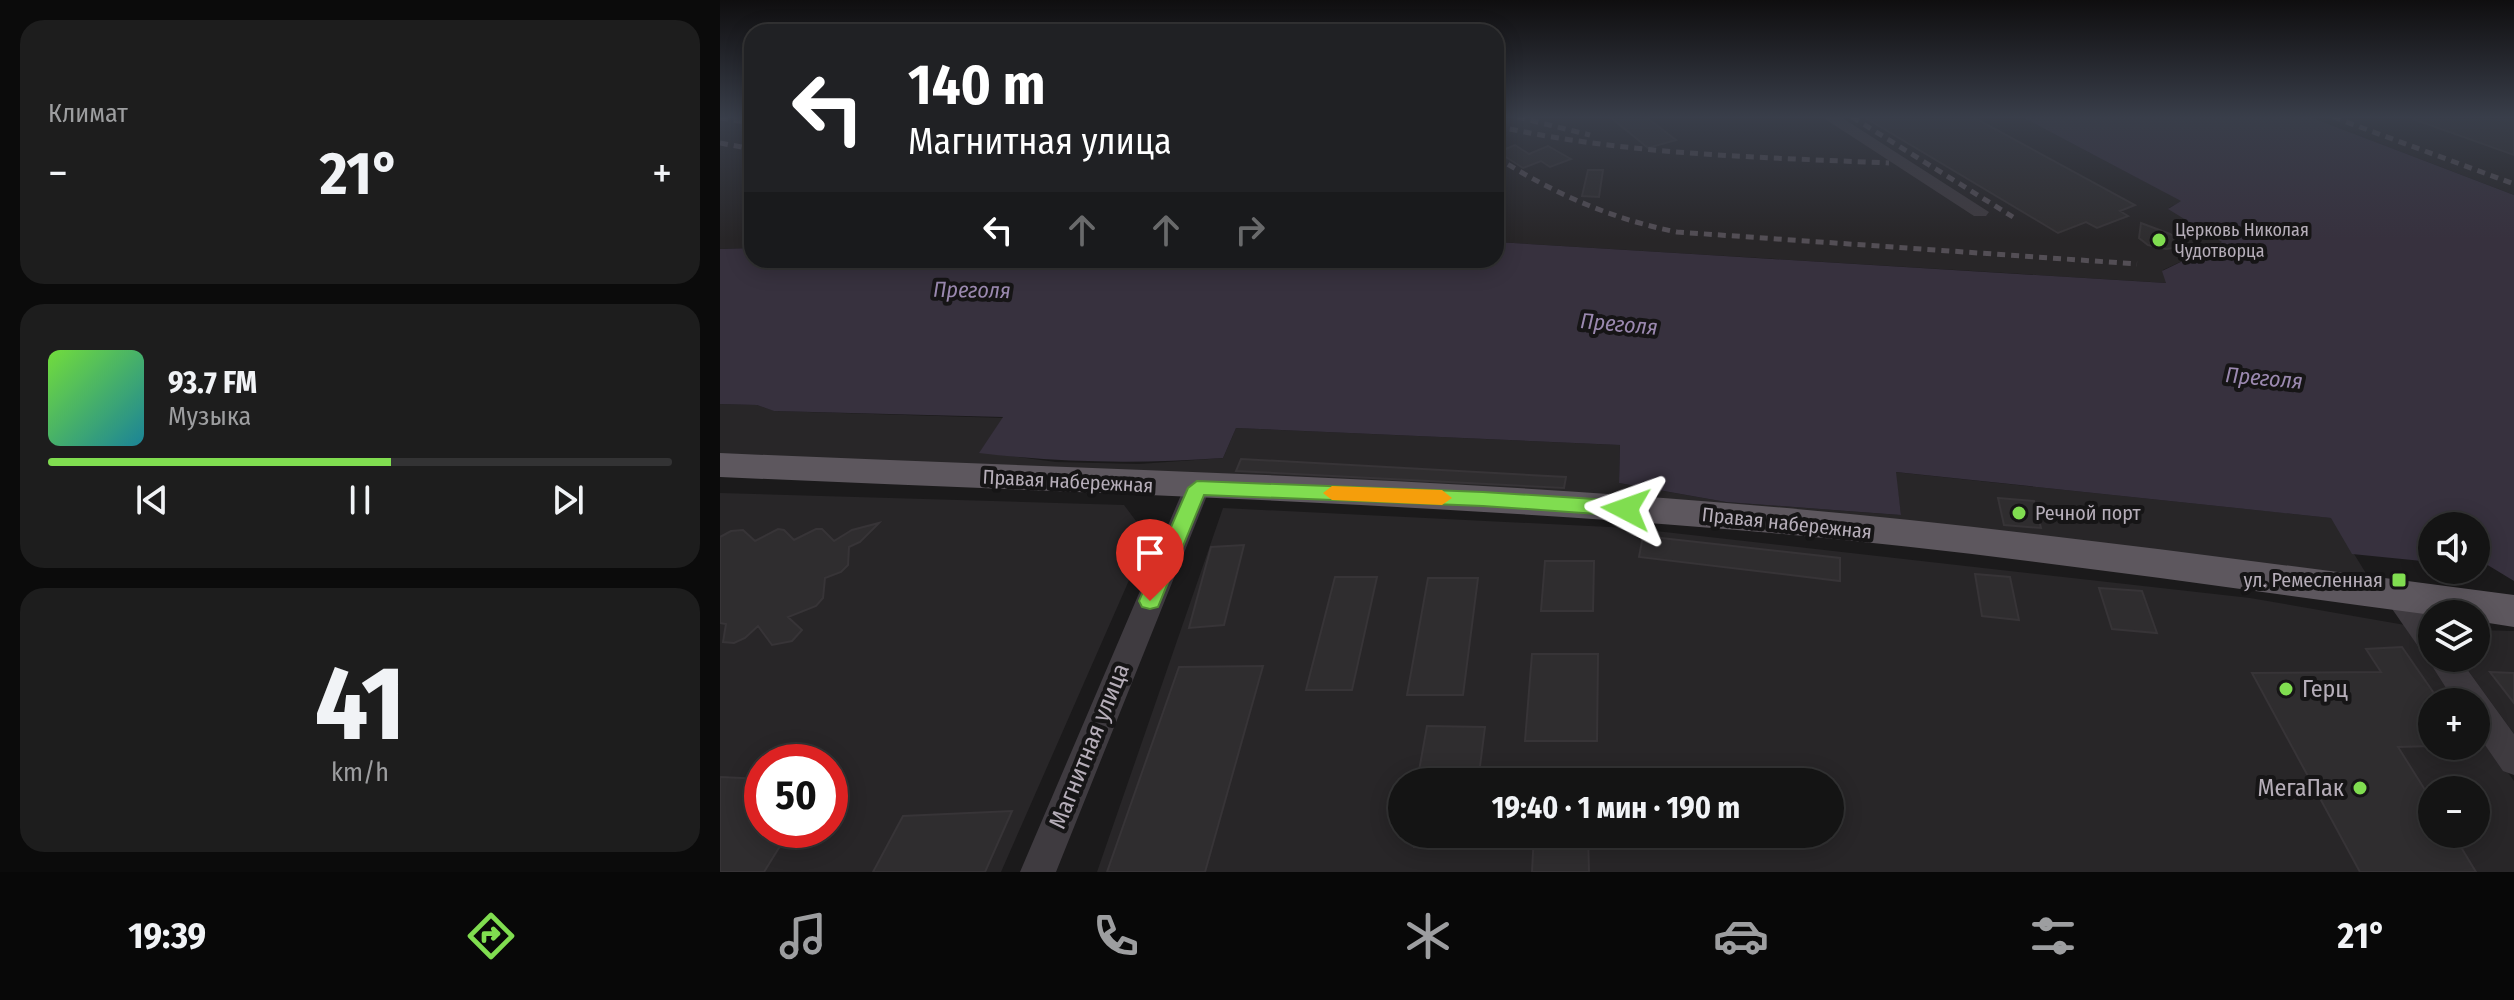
<!DOCTYPE html>
<html lang="ru">
<head>
<meta charset="utf-8">
<style>
  body { margin:0; font-family:"Fira Sans Condensed",sans-serif; background:#1d1d1d; color:#f1f3f6; height:100vh; display:flex; flex-direction:column; font-size:30px; white-space:nowrap }
  * { box-sizing:border-box; margin:0 }
  p { font-size:26px; color:#9d9ea0 }
  .icon { flex:none; width:44px; height:44px; fill:none; stroke:currentColor; stroke-width:2; stroke-linecap:round; stroke-linejoin:round }
  .map { position:relative; flex:1; overflow:hidden }
  .side { display:flex; flex-direction:column; gap:20px; padding:20px; background:#0b0b0b; width:720px }
  .side>* { flex:none }
  .banner { position:absolute; left:24px; top:24px; width:760px; height:244px; border-radius:24px; box-shadow:0 4px 20px #0003,0 0 0 2px #333334; background:#202124; color:#fff; overflow:hidden }
  .tools { position:absolute; left:1698px; top:512px; display:grid; gap:16px }
  .tools a { display:grid; place-items:center; width:72px; height:72px; border-radius:50%; background:#141414; box-shadow:0 4px 20px #0003,0 0 0 2px #333334; font-size:40px }
  .speed { position:absolute; left:24px; top:744px; display:flex; gap:16px; font-size:40px; font-weight:700; text-align:center }
  .speed>* { display:grid; place-content:center; width:104px; height:104px; border-radius:50%; background:#141414; box-shadow:0 4px 20px #0003,0 0 0 2px #333334; line-height:1 }
  .speed .limit { border:12px solid #d22; background:#fff; color:#111 }
  .pin { position:absolute; display:grid; place-items:center; width:68px; height:68px; color:#fff; margin:-82px -34px; border-radius:50% 50% 50% 0; rotate:-45deg; box-shadow:0 0 8px #0007 }
  .pin .icon { rotate:45deg }
  .me { position:absolute; width:88px; margin:-44px; rotate:274deg; stroke-linejoin:round; filter:drop-shadow(0 0 6px #0008) }
  .turn { display:flex; align-items:center; gap:28px; height:168px; padding:0 32px; font-size:36px }
  .turn .icon { width:104px; height:104px; stroke-width:2.5 }
  .turn b { display:block; font-size:56px; line-height:68px }
  .lanes { display:flex; align-items:center; height:76px; padding:0 32px; background:#0003; justify-content:center; gap:40px; direction:ltr }
  .lanes .off { opacity:.35 }
  .big { font-size:60px; font-weight:700; line-height:1.1 }
  .side .card { flex:1; display:flex; flex-direction:column; justify-content:center; gap:12px; min-width:0; padding:0 28px; border-radius:24px; background:#1d1d1d }
  .side .dial { align-items:center; gap:0 }
  .dial b { font-size:104px; line-height:1 }
  .song { display:flex; align-items:center; gap:24px }
  .cover { width:96px; height:96px; border-radius:12px; background:linear-gradient(135deg,hsl(100 70% 55%),hsl(190 70% 35%)) }
  .played { height:8px; border-radius:4px; background:linear-gradient(90deg,#80dd50 55%,#333334 55%) }
  .keys { display:flex; justify-content:space-around; direction:ltr }
  .heat { display:flex; justify-content:space-between; align-items:center; font-size:44px; direction:ltr }
  .trip { position:absolute; left:668px; top:768px; width:456px; height:80px; border-radius:40px; background:#141414; box-shadow:0 4px 20px #0003,0 0 0 2px #333334; font-weight:700; line-height:80px; text-align:center }
  .dock { display:flex; height:128px; justify-content:space-around; align-items:center; background:#080808; color:#9d9ea0 }
  .dock .icon { width:56px; height:56px }
  .dock .active { color:#80dd50 }
  .dock b { font-size:36px; color:#f1f3f6 }
  main { display:flex; flex:1; min-height:0 }
  .map>svg:first-child { display:block }
  .built { fill:#282628; fill-rule:evenodd }
  .water { fill:#37313e }
  .building { fill:#2f2d2f; stroke:#373437; stroke-width:2 }
  .lines { fill:none; stroke-linecap:round; stroke-linejoin:round }
  .minor { fill:#3f3b40; fill-rule:evenodd }
  .major { fill:#5d575e; fill-rule:evenodd }
  .rail { stroke:#534e55; stroke-width:5; stroke-dasharray:8 6; stroke-linecap:butt }
  .route { fill:#80dd50; stroke:#539034; stroke-width:2 }
  .slow { fill:#f59e0b }
  .poi-dot { fill:#80dd50; stroke:#161516; stroke-width:3 }
  .labels { text-anchor:middle; dominant-baseline:central; stroke-width:8; stroke-linejoin:round; paint-order:stroke }
  .far-poi-label { font-size:18px; fill:#b6aeb9; stroke:#161516; text-anchor:start }
  .street-label { font-size:20px; fill:#b6aeb9; stroke:#161516 }
  .poi-label { font-size:20px; fill:#b6aeb9; stroke:#161516; text-anchor:start }
  .water-label { font-size:22px; font-style:italic; fill:#9b89b0; stroke:#161516 }
  .near-poi-label { font-size:24px; fill:#b6aeb9; stroke:#161516; text-anchor:start }
  .near-street-label { font-size:24px; fill:#b6aeb9; stroke:#161516 }
</style>
</head>
<body>
<main>
<section class="side">
<div class="card"><p>Климат</p>
<div class="heat"><a>−</a><b class="big">21°</b><a>+</a></div>
</div>
<div class="card">
<div class="song"><i class="cover"></i><div><b>93.7 FM</b><p>Музыка</p></div></div>
<div class="played"></div>
<div class="keys"><svg class="icon" aria-label="previous" viewBox="0 0 24 24"><path d="M18 5L8 12l10 7zM5 5v14"/></svg><svg class="icon" aria-label="pause" viewBox="0 0 24 24"><path d="M8 5v14M16 5v14"/></svg><svg class="icon" aria-label="next" viewBox="0 0 24 24"><path d="M6 5l10 7-10 7zM19 5v14"/></svg></div>
</div>
<div class="card dial"><b>41</b><p>km/h</p></div>
</section>
<div class="map">
<svg width="1794" height="872" viewBox="0 0 1794 872">
  <rect width="100%" height="100%" fill="#1b1a1b"/>
  <path class="built" d="M0 117H32V248L0 249Z
    M776 117H1302L1462 201 1449 208 1503 242 1443 270 1447 283 776 242Z
    M1590 117H1794V195Z
    M0 404 37 405 55 411 285 418 260 452 336 462 419 464 503 458 516 428 900 445 899 483 1006 502 1181 515 1175 472 1612 518 1647 575 1183 527 0 456Z
    M0 493 404 505 428 537 281 872H0ZM42 762H110V830H42Z
    M503 508 909 528 1530 598 1685 625 1739 702H1712V746H1756V727L1794 781V872H377ZM682 782H1110V834H682ZM1712 790H1756V834H1712Z
    M1756 630 1794 631V734L1739 658H1756Z"/>
  <path class="water" d="M1302 117H1590L1794 195V581L1761 561H1756V526H1712V562L1632 554 1611 518 1176 472 1181 515 1006 502 899 483 900 445 516 428 503 458C419 464 343 463 259 453L283 417 54 411 37 405 0 404V249L32 248V260H776V242L1446 283 1442 271 1502 242 1448 209 1461 201Z"/>
  <path class="building" d="M890 117H926L956 140 928 148Z
    M1144 117H1253L1415 205 1400 211 1408 216 1377 228 1366 222 1338 233Z
    M1693 117H1794V155L1693 119Z
    M795 145 809 154 828 146 851 159 830 167 821 161 803 168 778 152Z
    M868 170H883L879 197 862 196Z
    M1421 223 1450 234 1467 246 1446 249 1428 245 1419 238Z
    M521 459 846 477 844 488 516 471Z
    M1278 498 1314 501 1321 528 1284 525Z
    M159 523 140 542 129 547 128 565 121 572 105 578 103 598 96 606 68 617 82 630 72 641 52 645 38 626 25 638 14 643 3 642 6 624 0 623V537L11 531 23 530 35 541 58 529 64 530 74 540 96 529H102L114 541 132 530Z
    M923 536 1120 558V581L919 557Z
    M524 545 504 625 469 628 491 547Z
    M825 561H874L873 611H821Z
    M1255 574 1290 577 1299 620 1262 616Z
    M615 577H657L632 690H586Z
    M708 578H758L743 695H687Z
    M1379 588 1422 591 1437 633 1392 629Z
    M1682 647 1720 702H1712V746L1678 747 1712 801V834H1733L1756 872H1640L1532 673 1661 672 1646 649Z
    M812 654H878L877 741H805Z
    M543 666 485 872H387L459 667Z
    M1770 672 1794 673V703Z
    M707 726 765 727 758 782H697Z
    M0 777 42 779V830H70L44 872H0Z
    M292 811 265 872H153L183 816Z
    M694 834H751L749 849 694 847Z
    M814 834H868L869 872H812Z"/>
  <g class="lines">
    <path class="minor" d="M1102 117H1121L1269 212 1266 216H1254Z
      M477 479 486 481 490 488 336 872H300L464 488 468 481Z
      M1678 584 1688 587 1712 620V658H1739L1794 734V775L1783 771 1756 732V702H1735L1707 658 1709 654 1702 652 1668 603 1664 595 1668 587Z"/>
    <path class="major" d="M0 453C331 468 664 475 994 502 1262 523 1528 561 1794 595V627L1756 621V614L1712 615C1473 583 1233 547 992 528 662 501 331 492 0 477Z"/>
    <path class="rail" d="M797 117 870 135
      M1132 117 1293 217
      M1613 117 1794 184
      M0 118 32 123
      M776 126C906 155 1037 157 1169 163
      M0 143 32 149
      M776 157C833 193 891 219 957 232L1417 264"/>
  </g>
  <linearGradient id="sky" x2="0" y2="1"><stop stop-color="#0f0e0f"/><stop offset="0.49" stop-color="#393e4a"/><stop offset="1" stop-color="#393e4a" stop-opacity="0"/></linearGradient>
  <rect width="1794" height="239" fill="url(#sky)"/>
  <path class="route" d="M477 481 763 492 906 501 913 504 915 509 913 514 906 516 763 506 484 495 438 607 430 609 422 607 419 601 468 488Z"/>
  <path class="slow" d="M612 486 722 490 732 498 722 505 612 500 603 493Z"/>
  <g class="poi-dot">
    <circle cx="1439" cy="240" r="8"/>
    <circle cx="1299" cy="513" r="8"/>
    <rect x="1671" y="572" width="16" height="16" rx="4"/>
    <circle cx="1566" cy="689" r="8"/>
    <circle cx="1640" cy="788" r="8"/>
  </g>
  <g class="labels">
    <g class="far-poi-label">
      <text x="1455" y="230">Церковь Николая<tspan x="1455" dy="21">Чудотворца</tspan></text>
    </g>
    <g class="street-label">
      <text transform="translate(348 481) rotate(3)">Правая набережная</text>
      <text transform="translate(1067 523) rotate(6)">Правая набережная</text>
    </g>
    <g class="poi-label">
      <text x="1315" y="513">Речной порт</text>
      <text x="1663" y="580" text-anchor="end">ул. Ремесленная</text>
    </g>
    <g class="water-label">
      <text transform="translate(252 290) rotate(1)">Преголя</text>
      <text transform="translate(899 324) rotate(5)">Преголя</text>
      <text transform="translate(1544 378) rotate(5)">Преголя</text>
    </g>
    <g class="near-poi-label">
      <text x="1582" y="689">Герц</text>
      <text x="1624" y="788" text-anchor="end">МегаПак</text>
    </g>
    <g class="near-street-label">
      <text transform="translate(369 746) rotate(-68)">Магнитная улица</text>
    </g>
  </g>
</svg>
<div class="tools">
<a><svg class="icon" aria-label="sound" viewBox="0 0 24 24"><path d="M4 9h4l5-4v14l-5-4H4zM17 9q2 3 0 6"/></svg></a>
<a><svg class="icon" aria-label="layers" viewBox="0 0 24 24"><path d="M12 4l9 5-9 5-9-5zM3 14l9 5 9-5"/></svg></a>
<a>+</a>
<a>−</a>
</div>
<div class="speed"><div class="limit">50</div></div>
<div class="pin" style="left:430px;top:601px;background:#d93025"><svg class="icon" aria-label="arrive" viewBox="0 0 24 24"><path d="M6 21V4h12l-3 4 3 4H6"/></svg></div>
<svg class="me" style="left:906px;top:509px" viewBox="-20 -20 40 40"><path d="M0-17L14 15 0 8-14 15z" fill="#80dd50" stroke="#fff" stroke-width="4"/></svg>
<div class="trip">19:40 · 1 мин · 190 m</div>
<div class="banner">
<div class="turn"><svg class="icon" aria-label="left" viewBox="0 0 24 24"><path d="M17 20v-9H6M10 6l-5 5 5 5"/></svg><div><b>140 m</b>Магнитная улица</div></div>
<div class="lanes"><svg class="icon" aria-label="left" viewBox="0 0 24 24"><path d="M17 20v-9H6M10 6l-5 5 5 5"/></svg><svg class="icon off" aria-label="ahead" viewBox="0 0 24 24"><path d="M12 20V5M6 11l6-6 6 6"/></svg><svg class="icon off" aria-label="ahead" viewBox="0 0 24 24"><path d="M12 20V5M6 11l6-6 6 6"/></svg><svg class="icon off" aria-label="right" viewBox="0 0 24 24"><path d="M7 20v-9h11M14 6l5 5-5 5"/></svg></div>
</div>
</div>
</main>
<nav class="dock">
<b>19:39</b>
<svg class="icon active" aria-label="directions" viewBox="0 0 24 24"><path d="M12 3l9 9-9 9-9-9zM9 14v-3h6M13 9l2 2-2 2"/></svg>
<svg class="icon" aria-label="music" viewBox="0 0 24 24"><path d="M9 18V5l10-2v13"/><circle cx="6" cy="18" r="3"/><circle cx="16" cy="16" r="3"/></svg>
<svg class="icon" aria-label="phone" viewBox="0 0 24 24"><path d="M5 4h4l2 5-3 2q2 4 5 5l2-3 5 2v4C11 20 4 13 5 4z"/></svg>
<svg class="icon" aria-label="climate" viewBox="0 0 24 24"><path d="M12 3v18M4 7l16 10M4 17L20 7"/></svg>
<svg class="icon" aria-label="car" viewBox="0 0 24 24"><path d="M5 17H2v-5l4-1 3-4h7l3 4 3 1v5h-3M9 17h6M6 11h13"/><circle cx="7" cy="17" r="2"/><circle cx="17" cy="17" r="2"/></svg>
<svg class="icon" aria-label="filters" viewBox="0 0 24 24"><path d="M4 7h16M4 17h16"/><circle cx="9" cy="7" r="2"/><circle cx="15" cy="17" r="2"/></svg>
<b>21°</b>
</nav>
</body>
</html>
